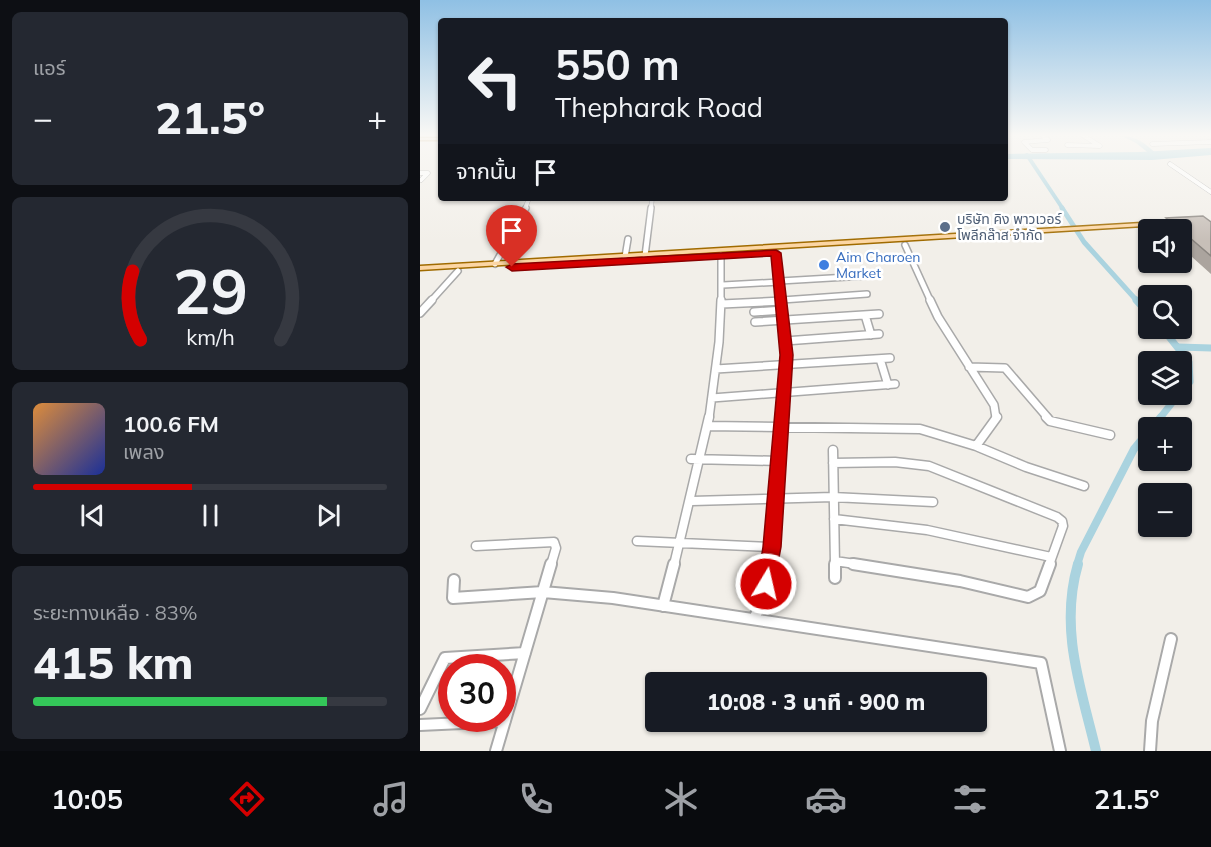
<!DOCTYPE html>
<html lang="th">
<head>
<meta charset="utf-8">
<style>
  body { margin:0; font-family:Mulish,"Noto Sans Thai",sans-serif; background:#242831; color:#f1f3f6; height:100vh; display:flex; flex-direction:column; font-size:22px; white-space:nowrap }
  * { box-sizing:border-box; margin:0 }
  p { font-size:20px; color:#9ea1a6 }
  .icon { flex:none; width:33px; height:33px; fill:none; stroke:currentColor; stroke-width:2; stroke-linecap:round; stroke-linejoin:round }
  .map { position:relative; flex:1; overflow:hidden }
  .details { display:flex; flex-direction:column; gap:12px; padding:12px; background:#0d0f14; width:420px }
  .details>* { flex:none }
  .top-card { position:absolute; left:18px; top:18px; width:570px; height:183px; border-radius:6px; box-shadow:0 2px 4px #0004; background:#171b24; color:#f1f3f6; overflow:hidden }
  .fabs { position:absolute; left:718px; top:219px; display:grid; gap:12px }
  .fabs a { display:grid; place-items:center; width:54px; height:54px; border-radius:6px; background:#171b24; box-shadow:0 2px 4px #0004; font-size:30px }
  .speed { position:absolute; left:18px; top:654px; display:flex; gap:12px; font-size:30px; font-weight:700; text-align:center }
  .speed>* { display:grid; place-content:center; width:78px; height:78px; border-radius:50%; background:#171b24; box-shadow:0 2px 4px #0004; line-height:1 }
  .speed .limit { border:9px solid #d22; background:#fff; color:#111 }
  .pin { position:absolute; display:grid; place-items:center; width:51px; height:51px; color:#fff; margin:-62px -26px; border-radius:50% 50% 50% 0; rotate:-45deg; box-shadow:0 0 6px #0007 }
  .pin .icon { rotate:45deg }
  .me { position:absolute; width:66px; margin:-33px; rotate:9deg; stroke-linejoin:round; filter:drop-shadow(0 0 4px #0008) }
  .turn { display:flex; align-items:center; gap:21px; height:126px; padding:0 18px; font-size:27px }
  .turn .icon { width:78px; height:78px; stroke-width:2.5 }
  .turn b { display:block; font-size:42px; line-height:51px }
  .then { display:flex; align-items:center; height:57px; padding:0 18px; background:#0003; gap:12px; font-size:22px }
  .big { font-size:45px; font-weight:800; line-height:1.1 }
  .details .tile { flex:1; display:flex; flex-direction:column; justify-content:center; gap:9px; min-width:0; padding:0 21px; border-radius:9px; background:#242831 }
  .details .dial { align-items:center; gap:0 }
  .dial svg { height:156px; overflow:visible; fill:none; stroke:#363941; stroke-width:7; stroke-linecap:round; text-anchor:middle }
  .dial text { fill:#f1f3f6; stroke:none }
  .song { display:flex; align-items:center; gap:18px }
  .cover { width:72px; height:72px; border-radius:9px; background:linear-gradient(135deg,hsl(30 70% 55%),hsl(230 70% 35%)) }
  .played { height:6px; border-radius:3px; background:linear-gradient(90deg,#d40000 45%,#363941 45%) }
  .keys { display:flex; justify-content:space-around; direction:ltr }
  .heat { display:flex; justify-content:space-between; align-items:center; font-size:33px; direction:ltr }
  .charge { height:9px; border-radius:4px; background:linear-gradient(90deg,#34c759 83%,#363941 0) }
  .trip { position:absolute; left:225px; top:672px; width:342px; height:60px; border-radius:6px; background:#171b24; box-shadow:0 2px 4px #0004; font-weight:800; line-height:60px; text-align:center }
  .menu { display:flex; height:96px; justify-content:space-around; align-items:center; background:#090b0e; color:#9ea1a6 }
  .menu .icon { width:42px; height:42px }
  .menu .selected { color:#d40000 }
  .menu b { font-size:27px; color:#f1f3f6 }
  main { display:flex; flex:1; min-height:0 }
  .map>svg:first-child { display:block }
  .water { fill:#aad3df }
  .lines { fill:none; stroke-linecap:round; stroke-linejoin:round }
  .canal-far4 { stroke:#aad3df; stroke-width:4 }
  .canal-far3 { stroke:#aad3df; stroke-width:5 }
  .canal-far2 { stroke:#aad3df; stroke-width:7 }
  .canal-far1 { stroke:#aad3df; stroke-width:8 }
  .canal { stroke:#aad3df; stroke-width:10 }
  .river { fill:#aad3df; fill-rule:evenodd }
  .minor-far4-casing { stroke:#a9a9a9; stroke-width:5 }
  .minor-far3-casing { stroke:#a9a9a9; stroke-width:8 }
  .minor-far2-casing { stroke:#a9a9a9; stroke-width:10 }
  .minor-far1-casing { stroke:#a9a9a9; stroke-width:11 }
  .minor-casing { stroke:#a9a9a9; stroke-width:14 }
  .major-casing { stroke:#a06b00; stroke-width:3 }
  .minor-far4 { stroke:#fff; stroke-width:4 }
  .minor-far3 { stroke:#fff; stroke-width:5 }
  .minor-far2 { stroke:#fff; stroke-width:7 }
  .minor-far1 { stroke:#fff; stroke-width:8 }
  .minor { stroke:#fff; stroke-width:10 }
  .major { fill:#fcd6a4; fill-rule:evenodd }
  .wall { fill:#aba49e }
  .building { fill:#c7bfb8; stroke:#8b8681; stroke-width:1.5 }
  .route { fill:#d40000; stroke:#8a0000; stroke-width:1.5 }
  .service-dot { fill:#5c6f8a; stroke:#fff; stroke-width:2 }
  .shop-dot { fill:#3f7fe0; stroke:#fff; stroke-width:2 }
  .labels { text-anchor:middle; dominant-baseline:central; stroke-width:5; stroke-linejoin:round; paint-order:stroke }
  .far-service-label { font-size:14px; fill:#4e5e75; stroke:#fff; text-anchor:start }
  .far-shop-label { font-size:14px; fill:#366cbe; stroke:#fff; text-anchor:start }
</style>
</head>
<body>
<main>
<section class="details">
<div class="tile"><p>แอร์</p>
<div class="heat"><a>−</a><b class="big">21.5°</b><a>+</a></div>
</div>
<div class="tile dial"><svg viewBox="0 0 100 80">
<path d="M14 69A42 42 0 1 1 86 69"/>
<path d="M14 69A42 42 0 0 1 10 34" stroke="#d40000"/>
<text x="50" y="56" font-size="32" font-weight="700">29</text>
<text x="50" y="72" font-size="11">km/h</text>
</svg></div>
<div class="tile">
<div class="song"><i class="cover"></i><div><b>100.6 FM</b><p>เพลง</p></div></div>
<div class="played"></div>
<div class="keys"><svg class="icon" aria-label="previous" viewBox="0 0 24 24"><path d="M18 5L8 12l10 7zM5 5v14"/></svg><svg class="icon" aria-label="pause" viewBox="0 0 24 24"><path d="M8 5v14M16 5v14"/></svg><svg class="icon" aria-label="next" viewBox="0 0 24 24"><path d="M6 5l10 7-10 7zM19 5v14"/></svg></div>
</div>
<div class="tile"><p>ระยะทางเหลือ · 83%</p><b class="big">415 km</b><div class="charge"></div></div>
</section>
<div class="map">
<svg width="791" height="751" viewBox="0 0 791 751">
  <rect width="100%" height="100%" fill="#f2efe9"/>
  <path class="water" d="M791 148V155L732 160 585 159V154L720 152Z"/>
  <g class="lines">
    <path class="canal-far4" d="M607 155 643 209"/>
    <path class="canal-far3" d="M642 208 664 242 718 302"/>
    <path class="canal-far2" d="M716 300 729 314
      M742 328 769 362 770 382 762 391
      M759 347 791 348
      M740 418 759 394"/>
    <path class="canal-far1" d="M732 428 741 417
      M657 565 661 552 714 449 729 431"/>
    <path class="canal" d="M658 564C639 629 661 688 676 751"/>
    <path class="river" d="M702 136C716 136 727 144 736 154L731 155 716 143Z"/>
    <defs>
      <path id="minor-far4" d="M623 136 628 140 604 142 612 150H626
        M732 144 791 142
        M647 145 680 146 664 136
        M750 164 791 192
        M0 173H8L1 180
        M105 209 109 198
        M231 209 232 198"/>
      <path id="minor-far3" d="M485 245 511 302
        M356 253 361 302
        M301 255V302
        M225 256 231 208
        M205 257 208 239
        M75 264 106 208
        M360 281 445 276
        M303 285 360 282
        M362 300 447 294
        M10 302 38 271
        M350 302 362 301"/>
      <path id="minor-far2" d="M361 300 366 355 361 418
        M510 300 518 317 574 405 576 418
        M302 304 362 301
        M334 312 363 310
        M0 313 12 300
        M445 315 451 335
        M335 322 459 314
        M365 341 459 334
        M460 359 468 385
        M549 367 585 368 628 418
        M296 369 470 358
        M292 398 475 384
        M289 418 299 342 301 300"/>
      <path id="minor-far1" d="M626 417 630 421 690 435
        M287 426 500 429 556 446 606 467 664 486
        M556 446 577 417
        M413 450 415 565
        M271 459 359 461
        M413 463 475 462 509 466 637 517 642 521 643 526 629 565
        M272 501 413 497 513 502
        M414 519 507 530 631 557
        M217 541 352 547
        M56 546 134 542 136 548 131 565
        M415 561 442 565
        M254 565 289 417
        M349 565 362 417"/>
      <path id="minor" d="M415 564V578
        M433 564 540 581 608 597 620 591 630 564
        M34 580 33 598 123 592 193 598 621 663 640 751
        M243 606 254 564
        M335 618 346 584 349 564
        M0 709 25 658 105 653
        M0 725 85 721
        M76 751 131 564
        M730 751 732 721 751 639"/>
      <path id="major" d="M0 138H21V140H0Z
        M755 221 758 223 757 224 0 270V266Z"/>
    </defs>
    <use href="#minor-far4" class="minor-far4-casing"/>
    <use href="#minor-far3" class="minor-far3-casing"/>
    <use href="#minor-far2" class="minor-far2-casing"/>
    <use href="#minor-far1" class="minor-far1-casing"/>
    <use href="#minor" class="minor-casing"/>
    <use href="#major" class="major-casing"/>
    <use href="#minor-far4" class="minor-far4"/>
    <use href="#minor-far3" class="minor-far3"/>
    <use href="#minor-far2" class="minor-far2"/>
    <use href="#minor-far1" class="minor-far1"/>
    <use href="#minor" class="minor"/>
    <use href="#major" class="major"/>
  </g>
  <path class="wall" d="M746 218 791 222V274L762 248V230H743Z"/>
  <path class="building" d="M783 216 791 222V256L762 231V230H760L746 218Z"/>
  <linearGradient id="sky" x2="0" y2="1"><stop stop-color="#8fc0e4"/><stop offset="0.56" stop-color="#f9f8f5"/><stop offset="1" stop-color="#f9f8f5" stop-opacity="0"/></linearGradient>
  <rect width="791" height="241" fill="url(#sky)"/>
  <path class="route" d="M356 250 361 253 373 355 361 547 353 589 346 592 340 589 337 584 343 547 360 355 351 256 92 271 86 267 92 264Z"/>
  <circle class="service-dot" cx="525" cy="227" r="6"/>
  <circle class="shop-dot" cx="404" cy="265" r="6"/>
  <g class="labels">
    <g class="far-service-label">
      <text x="537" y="219">บริษัท คิง พาวเวอร์<tspan x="537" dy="16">โพลีกล๊าส จำกัด</tspan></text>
    </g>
    <g class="far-shop-label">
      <text x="416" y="257">Aim Charoen<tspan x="416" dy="16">Market</tspan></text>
    </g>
  </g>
</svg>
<div class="fabs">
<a><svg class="icon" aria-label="sound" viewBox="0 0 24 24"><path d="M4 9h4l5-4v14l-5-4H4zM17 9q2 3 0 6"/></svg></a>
<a><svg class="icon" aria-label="search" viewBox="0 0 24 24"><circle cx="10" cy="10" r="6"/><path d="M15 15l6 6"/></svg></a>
<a><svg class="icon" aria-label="layers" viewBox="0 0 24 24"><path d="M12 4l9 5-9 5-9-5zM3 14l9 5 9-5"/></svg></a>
<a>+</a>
<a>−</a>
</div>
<div class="speed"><div class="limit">30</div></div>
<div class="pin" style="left:92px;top:267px;background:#d93025"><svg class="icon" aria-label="arrive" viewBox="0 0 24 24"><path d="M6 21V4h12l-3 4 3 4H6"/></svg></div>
<svg class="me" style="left:346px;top:584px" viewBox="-20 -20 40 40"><circle r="17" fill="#d40000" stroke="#fff" stroke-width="3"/><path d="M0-11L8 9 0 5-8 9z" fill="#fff"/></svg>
<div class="trip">10:08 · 3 นาที · 900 m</div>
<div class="top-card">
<div class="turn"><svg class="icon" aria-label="left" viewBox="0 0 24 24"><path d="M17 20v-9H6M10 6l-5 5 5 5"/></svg><div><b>550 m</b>Thepharak Road</div></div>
<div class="then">จากนั้น<svg class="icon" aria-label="arrive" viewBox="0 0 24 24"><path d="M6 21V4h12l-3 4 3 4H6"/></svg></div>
</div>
</div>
</main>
<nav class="menu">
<b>10:05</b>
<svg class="icon selected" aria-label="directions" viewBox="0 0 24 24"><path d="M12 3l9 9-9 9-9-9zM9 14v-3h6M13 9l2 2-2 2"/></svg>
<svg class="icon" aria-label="music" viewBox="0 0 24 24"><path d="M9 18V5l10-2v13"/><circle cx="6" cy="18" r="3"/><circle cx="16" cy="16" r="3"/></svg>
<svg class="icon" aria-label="phone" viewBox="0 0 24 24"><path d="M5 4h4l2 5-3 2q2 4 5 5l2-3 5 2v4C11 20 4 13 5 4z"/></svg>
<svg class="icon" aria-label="climate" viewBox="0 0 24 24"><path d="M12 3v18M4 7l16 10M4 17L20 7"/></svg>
<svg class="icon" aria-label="car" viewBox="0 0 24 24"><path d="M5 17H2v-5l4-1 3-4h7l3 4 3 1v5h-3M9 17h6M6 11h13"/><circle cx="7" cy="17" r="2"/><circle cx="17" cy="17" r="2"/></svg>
<svg class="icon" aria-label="filters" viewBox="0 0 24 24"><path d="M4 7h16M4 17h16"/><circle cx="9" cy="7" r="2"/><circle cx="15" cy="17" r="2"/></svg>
<b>21.5°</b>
</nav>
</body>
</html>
